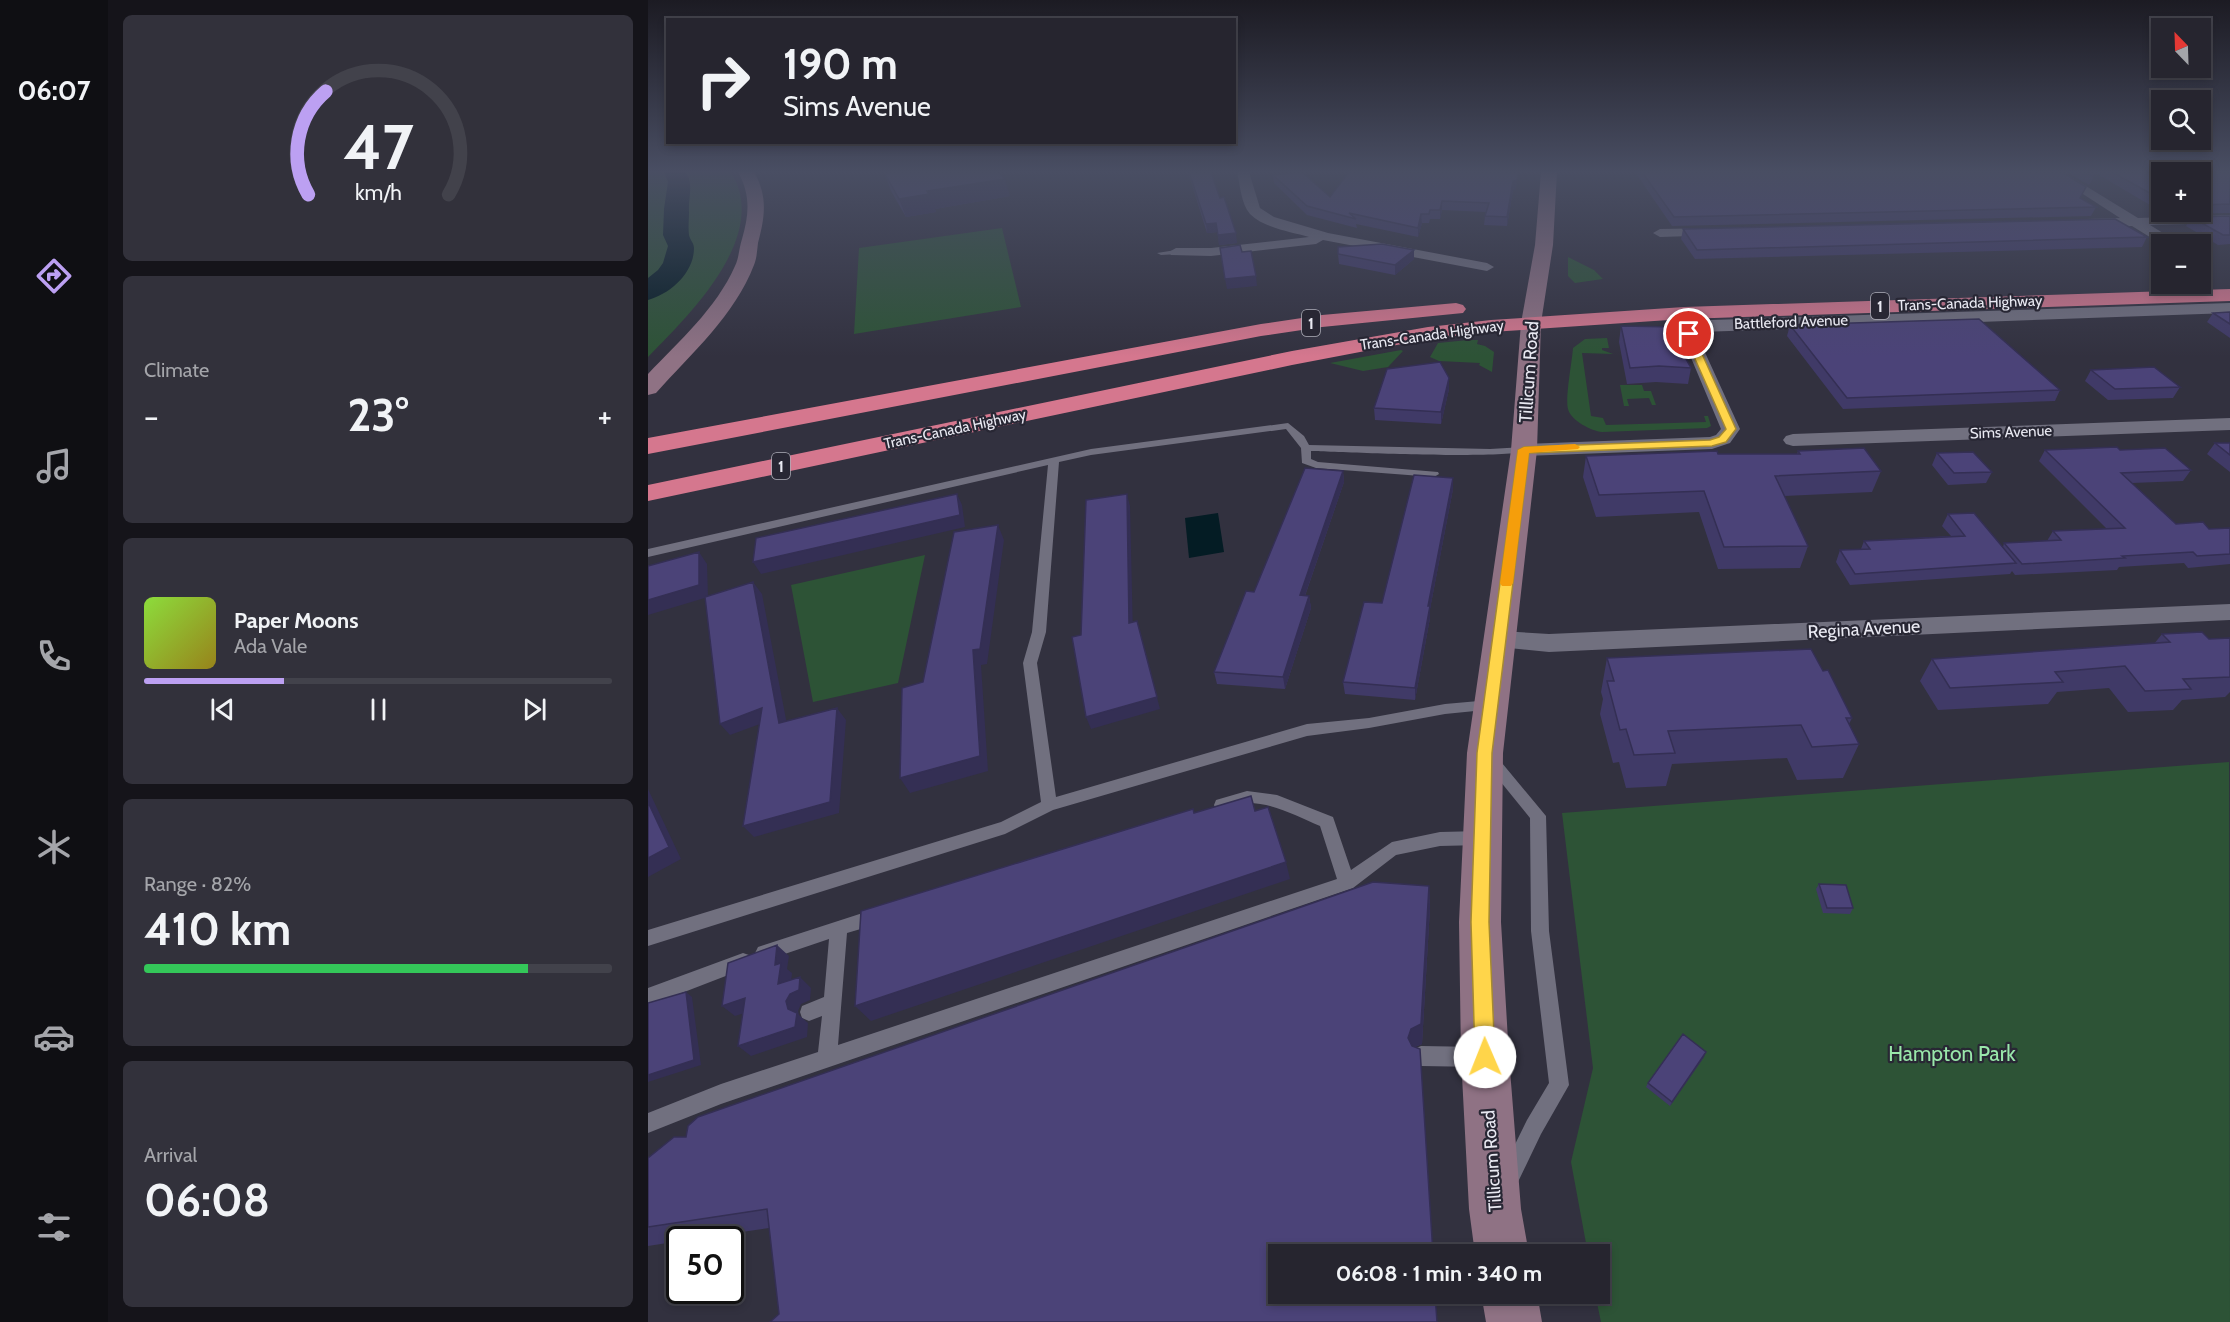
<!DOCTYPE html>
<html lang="en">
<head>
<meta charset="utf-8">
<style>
  body { margin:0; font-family:Cabin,sans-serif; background:#32313b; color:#f1f3f6; height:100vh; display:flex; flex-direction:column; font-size:22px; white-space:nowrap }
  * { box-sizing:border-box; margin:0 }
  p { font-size:20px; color:#a4a5aa }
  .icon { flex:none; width:33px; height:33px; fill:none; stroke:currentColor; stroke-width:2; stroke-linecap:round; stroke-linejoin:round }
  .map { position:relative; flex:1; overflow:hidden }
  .side { display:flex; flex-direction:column; gap:15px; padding:15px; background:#15141a; width:540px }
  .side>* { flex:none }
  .guide { position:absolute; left:18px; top:18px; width:570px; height:126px; border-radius:0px; box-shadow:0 3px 9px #0003,0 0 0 2px #42424b; background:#26252f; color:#f1f3f6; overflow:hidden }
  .needle { width:39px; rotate:337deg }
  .fabs { position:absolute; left:1503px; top:18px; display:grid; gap:12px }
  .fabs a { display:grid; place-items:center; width:60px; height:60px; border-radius:0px; background:#26252f; box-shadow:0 3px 9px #0003,0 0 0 2px #42424b; font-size:30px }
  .speed { position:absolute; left:18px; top:1226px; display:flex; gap:12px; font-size:30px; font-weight:700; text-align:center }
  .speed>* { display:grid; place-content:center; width:78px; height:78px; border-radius:50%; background:#26252f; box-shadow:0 3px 9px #0003,0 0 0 2px #42424b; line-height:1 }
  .speed .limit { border:3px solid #111; border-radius:9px; background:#fff; color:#111 }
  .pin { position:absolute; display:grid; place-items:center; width:51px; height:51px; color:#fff; margin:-26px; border:3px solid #fff; border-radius:50%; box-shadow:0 2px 6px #0007 }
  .me { position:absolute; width:66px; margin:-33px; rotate:359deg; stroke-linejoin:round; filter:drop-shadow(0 0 4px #0008) }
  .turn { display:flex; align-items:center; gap:21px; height:126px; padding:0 18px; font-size:27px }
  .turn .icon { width:78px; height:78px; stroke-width:2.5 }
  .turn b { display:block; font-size:42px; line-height:51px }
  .big { font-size:45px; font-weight:800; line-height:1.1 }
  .side .tile { flex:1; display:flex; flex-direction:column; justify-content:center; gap:9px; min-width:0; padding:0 21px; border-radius:9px; background:#32313b }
  .side .dial { align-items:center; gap:0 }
  .dial svg { height:156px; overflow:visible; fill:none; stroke:#42424b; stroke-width:7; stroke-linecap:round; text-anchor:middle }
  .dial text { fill:#f1f3f6; stroke:none }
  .song { display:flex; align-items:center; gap:18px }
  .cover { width:72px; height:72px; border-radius:9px; background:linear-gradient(135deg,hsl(90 70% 55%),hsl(50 70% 35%)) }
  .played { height:6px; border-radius:3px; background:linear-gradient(90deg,#bca0f2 30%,#42424b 30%) }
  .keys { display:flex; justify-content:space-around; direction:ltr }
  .heat { display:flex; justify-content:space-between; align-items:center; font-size:33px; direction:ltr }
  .charge { height:9px; border-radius:4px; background:linear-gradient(90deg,#34c759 82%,#42424b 0) }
  .trip { position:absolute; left:620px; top:1244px; width:342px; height:60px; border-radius:0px; background:#26252f; box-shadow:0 3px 9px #0003,0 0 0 2px #42424b; font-weight:800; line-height:60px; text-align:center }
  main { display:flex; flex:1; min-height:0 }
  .tab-bar { display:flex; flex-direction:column; width:108px; justify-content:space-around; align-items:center; background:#0f0f13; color:#a4a5aa }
  .tab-bar .icon { width:42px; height:42px }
  .tab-bar .selected { color:#bca0f2 }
  .tab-bar b { font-size:27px; color:#f1f3f6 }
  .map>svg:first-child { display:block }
  .green { fill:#2d5336 }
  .water { fill:#041c24 }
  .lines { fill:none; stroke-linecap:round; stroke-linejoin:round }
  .river { fill:#041c24; fill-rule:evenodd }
  .lane { fill:#71707f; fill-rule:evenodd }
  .street { fill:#71707f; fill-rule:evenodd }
  .secondary { fill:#8f7284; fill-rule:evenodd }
  .highway { fill:#d5778e; fill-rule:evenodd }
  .wall { fill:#403a67; fill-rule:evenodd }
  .shaded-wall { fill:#342f54 }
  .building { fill:#4b4378; stroke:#342f54; stroke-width:1.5 }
  .route { fill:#ffd54a; stroke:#a68a30; stroke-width:1.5 }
  .slow { fill:#f59e0b }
  .labels { text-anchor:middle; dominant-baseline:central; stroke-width:4.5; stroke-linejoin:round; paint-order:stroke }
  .far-street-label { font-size:15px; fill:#e9e9f2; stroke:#282734 }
  .shield { fill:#282734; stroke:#afafb9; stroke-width:1.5 }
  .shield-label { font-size:16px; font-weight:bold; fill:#e9e9f2 }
  .street-label { font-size:18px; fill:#e9e9f2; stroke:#282734 }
  .near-park-label { font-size:21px; fill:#99e7aa; stroke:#282734 }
</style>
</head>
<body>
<main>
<nav class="tab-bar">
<b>06:07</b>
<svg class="icon selected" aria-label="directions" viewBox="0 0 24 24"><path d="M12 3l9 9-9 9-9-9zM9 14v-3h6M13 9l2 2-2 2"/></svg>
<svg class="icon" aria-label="music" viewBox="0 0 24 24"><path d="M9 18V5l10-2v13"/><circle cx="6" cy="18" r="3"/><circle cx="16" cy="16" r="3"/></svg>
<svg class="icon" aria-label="phone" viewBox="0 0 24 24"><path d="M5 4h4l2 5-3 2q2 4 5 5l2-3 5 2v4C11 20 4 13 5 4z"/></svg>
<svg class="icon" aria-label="climate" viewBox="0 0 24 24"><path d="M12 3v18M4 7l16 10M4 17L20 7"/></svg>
<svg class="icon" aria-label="car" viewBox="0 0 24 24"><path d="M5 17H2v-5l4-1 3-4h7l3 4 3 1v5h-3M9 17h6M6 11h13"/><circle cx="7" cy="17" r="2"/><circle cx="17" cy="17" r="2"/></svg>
<svg class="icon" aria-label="filters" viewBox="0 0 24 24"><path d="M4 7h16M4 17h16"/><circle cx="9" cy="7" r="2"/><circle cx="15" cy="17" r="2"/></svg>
</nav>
<section class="side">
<div class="tile dial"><svg viewBox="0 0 100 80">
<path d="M14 69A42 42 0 1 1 86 69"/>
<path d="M14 69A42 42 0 0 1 23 16" stroke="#bca0f2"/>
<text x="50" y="56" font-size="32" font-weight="700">47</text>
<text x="50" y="72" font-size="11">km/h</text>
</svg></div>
<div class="tile"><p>Climate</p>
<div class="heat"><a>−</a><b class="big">23°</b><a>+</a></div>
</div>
<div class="tile">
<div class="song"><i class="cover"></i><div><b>Paper Moons</b><p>Ada Vale</p></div></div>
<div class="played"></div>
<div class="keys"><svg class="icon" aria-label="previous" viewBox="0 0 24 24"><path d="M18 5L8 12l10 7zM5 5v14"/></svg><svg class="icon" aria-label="pause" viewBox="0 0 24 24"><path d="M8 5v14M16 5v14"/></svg><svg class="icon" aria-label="next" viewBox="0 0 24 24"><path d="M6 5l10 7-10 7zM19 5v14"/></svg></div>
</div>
<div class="tile"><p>Range · 82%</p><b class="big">410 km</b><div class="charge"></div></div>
<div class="tile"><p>Arrival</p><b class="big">06:08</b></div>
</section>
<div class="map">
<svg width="1582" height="1322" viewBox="0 0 1582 1322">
  <rect width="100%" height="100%" fill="#32313f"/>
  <path class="green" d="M0 172H83C123 236 41 315 0 357Z
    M354 228 373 307 206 334 211 248Z
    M920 257 946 270 955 279 927 283 920 276Z
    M959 338 961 348H954V350L965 354 934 353 943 416 955 418 958 425 1058 422 1056 416H1060L1063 426 1059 428 954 432C944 431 923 421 920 409 917 398 924 362 925 348L937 339Z
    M820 340H830L829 344 837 346 846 352 844 372 831 365 832 363 791 361 782 357 790 343Z
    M753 350 755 351 740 367 715 371 682 363Z
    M972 385H994L996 391H1003L1008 405H1004L1001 398 979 399 981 406H976Z
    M277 555 250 683 165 702 143 585Z
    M1581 762 1582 1322H953L947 1293H951V1254H940L923 1162 945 1068 914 813Z"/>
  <path class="water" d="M570 513 576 552 541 558 537 518Z"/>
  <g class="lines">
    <path class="river" d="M16 172H38C46 186 40 197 41 212 41 219 40 228 41 235 42 240 46 243 46 248 46 273 22 294 0 300V278L10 270 15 263 20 246 15 235 16 209 20 182Z"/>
    <path class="lane" d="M528 250H531V254L513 255 509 253Z
      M640 423 656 436 661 445 842 449 876 447 881 450C868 460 693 452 663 451V459L670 462 790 472 791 474 786 477 668 468 654 463 653 448 638 429 443 455 411 462 398 632 389 663 408 797 659 724 721 718 797 704 842 700 847 701 849 705 847 709 797 714 721 728 659 736 405 810 357 834 0 946V930L353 822 393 802 375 663 384 632 400 465 0 557V549L443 449Z
      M844 755 849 757 898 816 901 931 921 1085 893 1134 869 1184 862 1188 855 1184 851 1177 879 1120 901 1083 883 931 882 818 839 765 837 761 839 757Z
      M599 791 629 795 685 817 703 870 744 842 792 832 833 831 839 833 841 838 839 843 833 845 792 846 748 855 705 888 73 1104 0 1133V1113L73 1084 170 1052 174 1016 161 1021 154 1018 152 1012 154 1006 176 997 181 939 116 961 110 959 107 953 110 947 116 945 227 909 233 911 236 917 233 923 199 933 190 1045 689 879 672 826C650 817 626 803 600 803 589 804 580 813 568 810L566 805 568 800Z
      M95 953 101 955 104 961 101 967 0 1006V988Z
      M773 1046 832 1047 839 1050 842 1057 839 1064 832 1067 773 1066 766 1063 763 1056 766 1049Z"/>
    <path class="street" d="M589 172H601L612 208 626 217 680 233 839 263 846 267 839 271 675 240 668 244 563 256 523 255 521 252 528 248H563L661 237C643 232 616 228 602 214 593 204 592 184 589 172Z
      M1401 172H1415L1490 218 1582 215V223L1502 225 1523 238 1525 241 1520 244H1513L1484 226H1433L1431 223 1438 219 1472 218Z
      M1069 228 1076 232 1074 235 1012 237 1005 233 1012 229Z
      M1582 303V313L1052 332 1049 335 1092 429 1082 443 1064 449 876 456 869 454 866 450 869 446 876 444 1062 437 1068 435 1073 429 1033 334C1041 323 1050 323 1063 320Z
      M1582 418V430L1145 446 1138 444 1135 440 1138 436 1145 434Z
      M1582 604V620L901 652 842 646 839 640 842 634 851 631 901 634Z"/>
    <path class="secondary" d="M90 172H106C120 196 117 217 110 243 109 250 109 258 106 265 87 315 43 354 8 393L0 395V374C31 341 68 309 87 266 91 258 91 248 94 239 101 215 103 195 90 172Z
      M893 172H909L905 245 893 323 889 450 855 753 853 922 861 1057 873 1209 881 1254H827L821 1209 813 1057 811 922 819 753 863 450 873 323 887 245Z
      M833 1293H889L894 1322H838Z"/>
    <path class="highway" d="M1582 289V301L1036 319 843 332 780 339 644 365 0 501V485L644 351 780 327 843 320 1036 307Z
      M808 303 815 305 818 309 815 313 674 327 613 336 0 454V438L613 324 674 315Z"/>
  </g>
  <path class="wall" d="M540 172H563L572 198 589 243 571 245 570 232 559 233Z
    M987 172H1414L1433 199 1448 207 1443 216 1024 226Z
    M1419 172H1582V213L1517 214 1448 173 1441 185ZM1514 172H1552V212H1514Z
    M237 174 362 196 287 209 288 212 258 217 243 191Z
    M625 175 682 197 868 189 865 190 859 226 836 225 837 216 838 212 794 210 792 219H782L781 223H774L770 237 708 224 709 228 659 215 626 183Z
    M1582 216V244L1570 245 1538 226 1543 217Z
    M1035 229 1499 237 1494 247 1047 259 1033 239Z
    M690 254 766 259 747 275 691 264Z
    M1582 312V338L1559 322 1565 313Z
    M1142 325 1412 390 1407 401 1195 409 1139 336Z
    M973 326 1033 350 1043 368 1040 384 1008 382 979 384 971 342Z
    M1443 370 1532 387 1525 398 1460 400 1437 381Z
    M801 378V389L793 424 727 420 726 408Z
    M1567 443H1582V472L1559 454Z
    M1397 450H1472L1543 470 1535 481 1484 483 1528 524 1561 529 1582 528V564L1540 568 1536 563 1471 567 1469 570 1367 575 1364 571 1362 574 1202 585 1188 562 1192 550 1213 549 1216 541 1303 536 1294 526 1300 514 1355 547 1356 543 1399 541 1405 531 1459 529 1391 461Z
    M1150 451 1233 471 1224 492 1136 496 1160 546 1152 568 1070 569 1051 512 948 517 935 477 938 456 1070 454H1149Z
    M1289 453 1344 472 1338 483 1300 485 1284 465Z
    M695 471 696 482 657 596H661L663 608 637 689 569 684 566 672 606 592Z
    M805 489 782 609V618L767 700 697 694 695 682 734 603Z
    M1514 634 1561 639 1582 638V692L1577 697 1534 700 1525 710 1480 712 1461 688 1409 692 1400 704 1290 710 1272 681 1284 659 1506 644Z
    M959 658 1175 671 1204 718 1201 724 1211 744 1195 778 1149 780 1139 758 1024 764 1018 786 978 788 971 762 965 763 952 714 955 699 953 692Z
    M1171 884 1205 908 1202 914 1175 913 1168 889Z
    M781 886 782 908 774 1044 131 1314 121 1228 46 1239H32V1241L0 1246V1158L38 1137Z
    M1056 1057 1022 1106 998 1087 1000 1083Z"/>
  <path class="shaded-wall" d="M870 172 868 189 865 190 859 226V217L865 181Z
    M357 179 362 196 287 209 288 212 258 217 251 199 279 191Z
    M794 201V210L792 219V210Z
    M773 214 774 223 770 237V228Z
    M568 223 570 232 559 233 558 224Z
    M588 233 589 243 571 245 570 235Z
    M766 250V259L747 275V265Z
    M608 276 609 286 579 289 577 279Z
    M801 378V389L793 424V412Z
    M695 471 696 482 653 607 652 595Z
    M805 478V489L782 609V618L767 700V688L780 606Z
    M309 494 314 505 317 527 113 574 105 562Z
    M479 494 482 506 485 635 481 623Z
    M350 525 356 540 339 664 333 665 340 771 262 793 252 778 325 650Z
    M51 552 59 564 60 597 0 615V600Z
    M105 582 114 594 141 735 131 723Z
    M661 596 663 608 637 689 635 677Z
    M489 621 512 709 443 729 438 717Z
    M114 708 123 720 82 735 72 724Z
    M189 708 198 720 191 813 106 837 95 826Z
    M0 789 33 859 0 877Z
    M638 862 642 879 223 1021 207 1006Z
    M781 886 782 908 774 1044 764 1048 760 1038Z
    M129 945 141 956 139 969 144 973 142 993 152 977 163 988 162 1000 153 1004 150 1011 151 1015 160 1023 159 1037 103 1056 90 1046 130 984 127 965Z
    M38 992 44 997 53 1065 0 1082V1075Z
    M97 998 109 1009 87 1016 74 1006Z
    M1058 1052 1056 1057 1022 1106 1024 1102Z"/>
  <path class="building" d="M248 172H351L357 179 279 191 281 194 251 199 237 174Z
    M541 172H563L572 198 576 197 588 233 570 235 568 223 558 224Z
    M654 172 682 197 701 172H870L869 180 865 181 859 217 837 216 841 203 794 201 792 210H782L781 214H773L770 228 701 213 708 219 659 206 625 175Z
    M994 172H1414L1438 187 1432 198 1448 207 1026 217Z
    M1437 172H1448L1445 177Z
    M1464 172H1582V204L1552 205V172H1514V200Z
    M1582 216V235H1575L1543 217Z
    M1467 219 1499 237 1049 250 1035 229Z
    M734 244 766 250 747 265 690 254V247Z
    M592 245 594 252 603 251 608 276 577 279 572 248Z
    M1582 312V324L1565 313Z
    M1331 319 1412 390 1199 398 1142 325Z
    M973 326 1027 327 1033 350 1043 368 1011 366 982 368Z
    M792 362 801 378 793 412 726 408 739 369Z
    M1506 367 1532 387 1467 389 1443 370Z
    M1567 443H1582V455Z
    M1469 447 1472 450 1517 448 1543 470 1473 473 1528 524 1555 522 1561 529 1582 528V554L1549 556 1545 552 1474 556 1477 558 1374 564 1356 543 1413 540 1405 531 1477 528 1397 450Z
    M1216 448 1233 471 1127 476 1160 546 1076 547 1056 491 951 495 938 456 1069 451 1070 454H1152L1150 451Z
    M1325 452 1344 472 1306 473 1289 453Z
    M657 468 695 471 652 595 661 596 635 677 566 672 598 591 606 592Z
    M766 475 805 478 780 606H782L767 688 695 682 716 602 734 603Z
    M309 494 312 515 105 562 108 538Z
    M479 494 481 623 489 621 509 697 438 717 424 637 433 635 438 500Z
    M1326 513 1368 563 1207 574 1192 550 1222 549 1216 541 1317 536 1300 514Z
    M350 525 332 649 325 650 332 756 252 778 254 688 275 682 306 532Z
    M51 552V585L0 600V566Z
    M105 582 131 723 189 708 182 802 95 826 114 708 72 724 57 597Z
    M1554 632 1561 639 1582 638V677L1535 679 1543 689 1497 691 1477 666 1407 672 1415 682 1302 688 1284 659 1522 642 1514 634Z
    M1163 649 1175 671 1180 670 1204 718H1198L1211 744 1164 747 1153 725 1020 731 1027 753 986 755 978 729 972 730 959 681H966L959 658Z
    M603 796 607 811 620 807 638 862 207 1006 213 911 545 809 546 813Z
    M0 802 21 847 0 858Z
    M725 882 781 886 773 1024 763 1029 760 1038 764 1046 772 1049 785 1254H630V1293H787L789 1322H122L131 1314 119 1209 0 1227V1158L26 1137H38L40 1126 50 1117Z
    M1171 884 1198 885 1205 908H1179Z
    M129 945 127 965 133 963 130 984 152 977 151 990 142 994 138 1001 140 1009 149 1013 147 1027 90 1046 97 998 74 1006 80 963Z
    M38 992 46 1060 0 1075V1003Z
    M1035 1034 1058 1052 1024 1102 1000 1083Z"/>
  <linearGradient id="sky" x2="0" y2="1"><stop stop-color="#1c1b23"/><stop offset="0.48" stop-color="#494e63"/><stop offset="1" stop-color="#494e63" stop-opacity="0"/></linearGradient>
  <rect width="1582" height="357" fill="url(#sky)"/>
  <path class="route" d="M1041 331 1045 334 1088 429 1078 442 1064 446 881 453 844 753 841 922 847 1057 844 1064 837 1067 830 1064 827 1057 823 922 829 753 870 450 876 447 1062 440 1071 437 1078 429 1036 334Z"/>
  <path class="slow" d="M927 444 932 447 930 449 881 453 865 583 863 586H854L852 583 870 450 876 447Z"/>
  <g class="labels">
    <g class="far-street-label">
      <text transform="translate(1322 303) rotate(-2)">Trans-Canada Highway</text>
      <text transform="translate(1143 322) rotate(-2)">Battleford Avenue</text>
      <text transform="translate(784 335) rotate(-8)">Trans-Canada Highway</text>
      <text transform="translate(307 429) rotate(-12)">Trans-Canada Highway</text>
      <text transform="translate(1363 432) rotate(-2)">Sims Avenue</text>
    </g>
    <g class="shield">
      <rect x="1223" y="293" width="18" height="26" rx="4.5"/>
      <rect x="654" y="310" width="18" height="26" rx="4.5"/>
      <rect x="124" y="453" width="18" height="26" rx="4.5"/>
    </g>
    <g class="shield-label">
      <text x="1232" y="306">1</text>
      <text x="663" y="323">1</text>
      <text x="133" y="466">1</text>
    </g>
    <g class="street-label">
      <text transform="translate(881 372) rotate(-86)">Tillicum Road</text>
      <text transform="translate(1216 629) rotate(-3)">Regina Avenue</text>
      <text transform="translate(844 1161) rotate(-94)">Tillicum Road</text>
    </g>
    <g class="near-park-label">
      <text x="1304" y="1053">Hampton Park</text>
    </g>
  </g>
</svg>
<div class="fabs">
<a><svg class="needle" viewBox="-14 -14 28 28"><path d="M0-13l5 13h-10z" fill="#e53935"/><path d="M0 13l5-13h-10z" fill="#a4a5aa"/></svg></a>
<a><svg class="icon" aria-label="search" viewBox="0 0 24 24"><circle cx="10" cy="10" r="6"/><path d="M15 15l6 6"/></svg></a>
<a>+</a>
<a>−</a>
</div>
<div class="speed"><div class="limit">50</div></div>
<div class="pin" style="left:1041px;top:334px;background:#d93025"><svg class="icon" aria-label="arrive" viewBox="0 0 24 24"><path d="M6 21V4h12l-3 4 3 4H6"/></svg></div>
<svg class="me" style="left:837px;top:1057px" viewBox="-20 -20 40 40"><circle r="19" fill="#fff"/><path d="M0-13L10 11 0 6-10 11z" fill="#ffd54a"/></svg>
<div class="trip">06:08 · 1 min · 340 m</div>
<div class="guide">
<div class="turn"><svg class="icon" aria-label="right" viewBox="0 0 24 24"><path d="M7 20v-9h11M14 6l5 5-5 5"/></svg><div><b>190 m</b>Sims Avenue</div></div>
</div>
</div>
</main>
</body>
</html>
